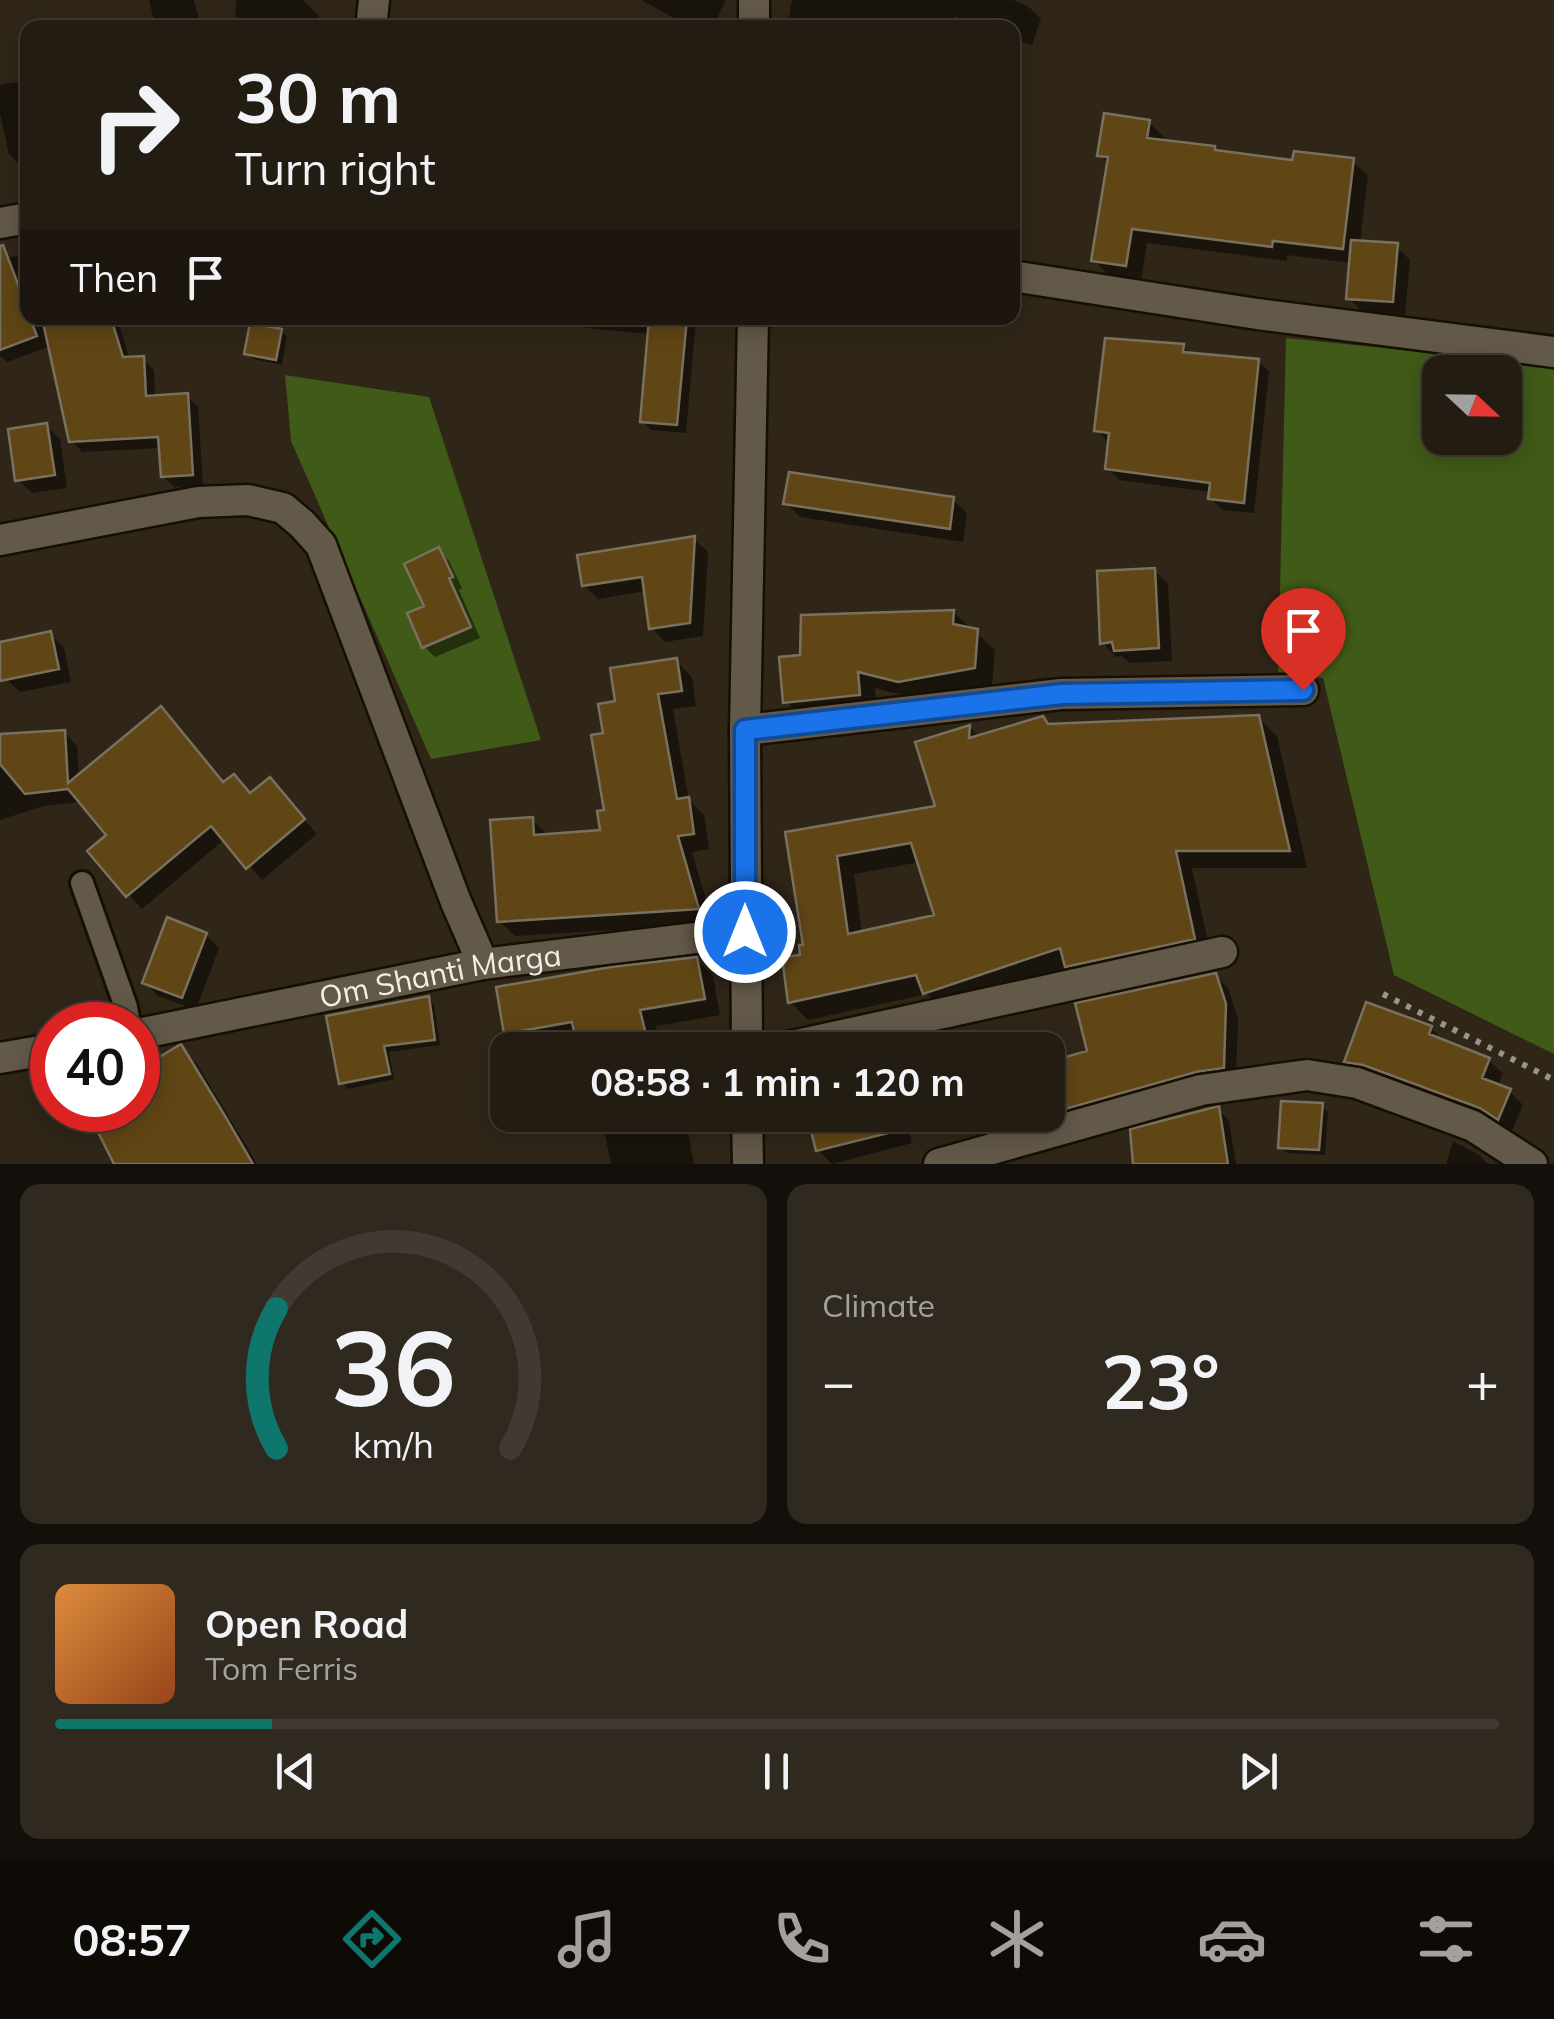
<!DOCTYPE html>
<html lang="en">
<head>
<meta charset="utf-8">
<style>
  body { margin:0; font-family:Mulish,sans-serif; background:#2f2920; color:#f1f3f6; height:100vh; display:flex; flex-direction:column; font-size:38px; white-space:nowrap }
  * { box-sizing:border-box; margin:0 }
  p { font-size:32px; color:#a3a19f }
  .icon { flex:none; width:55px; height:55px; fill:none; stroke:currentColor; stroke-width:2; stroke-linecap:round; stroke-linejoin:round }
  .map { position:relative; height:1164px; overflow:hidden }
  .drawer { display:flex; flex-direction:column; gap:20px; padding:20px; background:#130f0a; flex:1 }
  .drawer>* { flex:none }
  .hud { position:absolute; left:20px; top:20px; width:1000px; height:305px; border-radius:20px; box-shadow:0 5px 25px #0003,0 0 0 2px #403a32; background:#231c12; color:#f1f3f6; overflow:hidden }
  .needle { width:65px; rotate:112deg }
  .controls { position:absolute; left:1422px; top:355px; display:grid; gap:20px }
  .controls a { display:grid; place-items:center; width:100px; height:100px; border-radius:20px; background:#231c12; box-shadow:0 5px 25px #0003,0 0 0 2px #403a32; font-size:50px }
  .speed { position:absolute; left:30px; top:1002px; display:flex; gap:20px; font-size:50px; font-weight:700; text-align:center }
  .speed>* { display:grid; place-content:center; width:130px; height:130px; border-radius:50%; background:#231c12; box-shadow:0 5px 25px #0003,0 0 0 2px #403a32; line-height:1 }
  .speed .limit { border:15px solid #d22; background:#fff; color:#111 }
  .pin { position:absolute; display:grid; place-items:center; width:85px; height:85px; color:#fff; margin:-102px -42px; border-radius:50% 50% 50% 0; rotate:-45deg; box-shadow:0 0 10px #0007 }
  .pin .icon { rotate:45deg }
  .me { position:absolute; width:110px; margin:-55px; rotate:0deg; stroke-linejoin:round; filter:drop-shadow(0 0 8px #0008) }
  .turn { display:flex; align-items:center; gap:35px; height:210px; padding:0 50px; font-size:45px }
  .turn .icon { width:130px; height:130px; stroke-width:2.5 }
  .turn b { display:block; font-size:70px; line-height:85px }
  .then { display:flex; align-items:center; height:95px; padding:0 50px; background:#0003; gap:20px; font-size:38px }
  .big { font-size:75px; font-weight:700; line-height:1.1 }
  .drawer .card { flex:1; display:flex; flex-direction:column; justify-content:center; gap:15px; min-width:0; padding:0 35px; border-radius:20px; background:#2f2920 }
  .drawer .dial { align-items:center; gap:0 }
  .dial svg { height:260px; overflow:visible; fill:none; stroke:#403a32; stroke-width:7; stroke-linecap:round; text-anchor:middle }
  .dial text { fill:#f1f3f6; stroke:none }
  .song { display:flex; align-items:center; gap:30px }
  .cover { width:120px; height:120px; border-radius:15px; background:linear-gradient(135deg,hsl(30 70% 55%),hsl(20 70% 35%)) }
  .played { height:10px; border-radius:5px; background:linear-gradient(90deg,#0f766e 15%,#403a32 15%) }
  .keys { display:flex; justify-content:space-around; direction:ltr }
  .heat { display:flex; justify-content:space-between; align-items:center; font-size:55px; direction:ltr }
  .drawer .tiles { flex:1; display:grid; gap:20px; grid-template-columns:1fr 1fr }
  .card:last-child { grid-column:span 2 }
  .trip { position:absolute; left:490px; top:1032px; width:575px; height:100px; border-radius:20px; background:#231c12; box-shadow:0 5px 25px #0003,0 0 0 2px #403a32; font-weight:700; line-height:100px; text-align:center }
  .tab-bar { display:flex; height:160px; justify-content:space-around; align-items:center; background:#0e0b07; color:#a3a19f }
  .tab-bar .icon { width:70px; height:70px }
  .tab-bar .current { color:#0f766e }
  .tab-bar b { font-size:45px; color:#f1f3f6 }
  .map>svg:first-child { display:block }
  .green { fill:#405a17; fill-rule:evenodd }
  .shadow { fill:#0007; fill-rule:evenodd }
  .building { fill:#604615; stroke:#7a705f; stroke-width:2.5; fill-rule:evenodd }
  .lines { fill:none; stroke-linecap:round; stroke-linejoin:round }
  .lane-casing { stroke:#170f03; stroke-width:28 }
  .street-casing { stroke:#170f03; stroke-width:35 }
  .secondary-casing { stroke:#170f03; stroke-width:35 }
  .path { stroke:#9b9388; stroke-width:6; stroke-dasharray:5 8; stroke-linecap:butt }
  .lane { stroke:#635949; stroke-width:22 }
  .street { stroke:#635949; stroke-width:30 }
  .secondary { stroke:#635949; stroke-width:30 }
  .route-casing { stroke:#114b97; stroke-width:25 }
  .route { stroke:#1a73e8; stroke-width:18 }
  .labels { text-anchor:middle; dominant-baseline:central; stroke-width:10; stroke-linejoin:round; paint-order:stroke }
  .street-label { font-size:30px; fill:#f4eee5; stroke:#2f2618 }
</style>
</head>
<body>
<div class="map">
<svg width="1554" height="1164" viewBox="0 0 1554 1164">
  <rect width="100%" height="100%" fill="#2f2618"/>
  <path class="green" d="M1286 338 1554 365V1054L1394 975 1323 678 1278 672ZM1440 372H1505V438H1440Z
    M285 375 429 397 541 740 431 759 291 441Z"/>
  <path class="shadow" d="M149 0H194L201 28H156Z
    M236 0H303L319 16V28H235Z
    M641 0H726L712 28H693Z
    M792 0H1013L1028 6 1041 19 1032 45 1012 38V28H985L955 16 952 28H787Z
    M28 80V151H21V157L28 156V173L9 154 0 114V85Z
    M1149 123 1165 138 1164 142 1217 152 1295 163 1352 160 1368 176 1360 243 1396 246 1410 260 1405 315 1362 311 1349 298 1352 263 1287 255V261L1147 243 1141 281 1109 276 1094 260 1110 165 1100 155Z
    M28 253V318H117L130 360 143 359 154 370 155 398 187 396 198 407 203 486 174 487 163 476 161 448 82 452 71 440 51 346 7 362 0 356V260Z
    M568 318H696L686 433 652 430 642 421 650 334 578 327Z
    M281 331 287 337 282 365 253 359 247 353Z
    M1183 346 1192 355 1258 361 1269 372 1254 513 1222 510 1211 498V492L1119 480 1108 468V442L1097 430Z
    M46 426 60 439 67 488 32 493 18 480Z
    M953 500 967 513 963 542 800 517 786 503Z
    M694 539 708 552 703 636 665 642 652 628 646 591 598 599 584 585Z
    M439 550 449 561 462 588 459 590 480 638 435 657 424 646 427 607Z
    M1154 570 1168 584 1172 661 1130 663 1122 656 1116 657 1103 643Z
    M953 612 995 650 992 685 918 699 875 688 877 713 804 720 786 701 803 657Z
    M50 634 64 648 71 682 20 692 6 679 0 644Z
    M676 661 692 677 696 706 673 709 689 801 704 815 709 849 692 852 713 924 515 936 499 921 532 820 549 836 603 832 607 812 605 735 618 703Z
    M1258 718 1277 736 1307 868H1192L1211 956 1086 984 1070 969 943 1011 927 994 808 1020 790 1002 806 947 788 834 938 807 970 727 979 737ZM920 862 937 917 862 933 854 874Z
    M64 732 77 746 79 777 225 785 251 795 283 794 317 834 262 880 225 839 142 909 90 851 109 835 82 802 43 806 0 820V737Z
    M206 935 219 948 196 1010 158 996 145 982Z
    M696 959 713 976 720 1015 656 1026 661 1050H581L579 1039 523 1049 506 1033Z
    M1215 975 1228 988 1238 1019 1236 1080 1066 1125 1053 1112 1048 1092V1065L1090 1053Z
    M428 999 434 1005 440 1045 389 1052 394 1079 348 1089 341 1083Z
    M1431 1028 1445 1043 1489 1060 1503 1074 1498 1086 1509 1091 1523 1105 1512 1131 1496 1121 1379 1078 1361 1075 1347 1061Z
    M181 1048 197 1064 257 1164H117L90 1110H138V1074Z
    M1321 1105 1328 1112 1325 1155 1287 1153 1281 1147Z
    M1218 1109 1229 1121 1236 1164H1136Z
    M601 1115H685L694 1164H611Z
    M809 1115H905L912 1143 832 1164 818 1150Z
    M1453 1141 1479 1155 1488 1164H1446Z"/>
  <path class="building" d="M1104 113 1150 120 1147 138 1215 146V150L1292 160 1294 151 1354 158 1343 249 1273 241 1272 247 1132 229 1126 266 1091 261 1108 157 1097 156Z
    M1351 240 1398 243 1393 302 1346 299Z
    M3 245 28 310V318H30L37 336 0 350V246Z
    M42 318H111L123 357 144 356 146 396 188 393 193 475 161 477 158 437 69 442Z
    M649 318H687L677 425 640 422Z
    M250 323 282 329 276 360 244 354Z
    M1105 338 1184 344 1183 352 1259 359 1244 503 1208 499 1210 483 1105 469 1109 433 1094 431Z
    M47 423 55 475 15 481 8 429Z
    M789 472 954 497 950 529 783 504Z
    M695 536 690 623 649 629 642 577 582 586 577 555Z
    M439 547 453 577 449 578 471 627 422 648 407 613 424 606 404 564Z
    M1155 568 1159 648 1114 651 1112 642 1100 644 1097 571Z
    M954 610 953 624 978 629 975 668 898 682 858 672 860 695 783 703 779 657 800 655 801 615Z
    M51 631 59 669 0 681V642Z
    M677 658 682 691 658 694 677 799 689 797 694 834 678 836 699 909 497 922 490 820 533 817 534 835 600 830 597 811 604 810 591 735 603 733 598 704 615 701 610 668Z
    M161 706 223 782 234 774 250 793 270 777 305 819 246 869 211 826 126 897 87 851 106 835 68 789 25 794 0 764V734L65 730 68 783Z
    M1259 715 1290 851H1176L1195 939 1065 967 1060 948 923 994 916 975 788 1003 782 957 800 955 799 945H803L785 832 935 806 915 742 970 725 969 738 1043 716 1048 724ZM911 843 934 915 848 934 837 856Z
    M167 917 207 933 182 998 142 983Z
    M697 957 705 999 640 1010 648 1043 619 1050H578L572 1022 504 1034 496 987 611 967Z
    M1216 973 1226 1004 1224 1068 1196 1072 1048 1114V1062L1087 1051 1075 1003Z
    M429 996 435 1040 384 1046 390 1074 339 1084 326 1016Z
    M1366 1002 1432 1026 1429 1034 1490 1058 1482 1078 1511 1089 1498 1120 1480 1108 1363 1065 1344 1062Z
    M181 1044 225 1116 253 1164H114L87 1110H138V1070Z
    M1281 1101 1323 1103 1319 1150 1278 1148Z
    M1219 1106 1228 1164H1133L1130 1129Z
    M807 1115H911L912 1127 816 1151Z"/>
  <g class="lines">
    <defs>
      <path id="lane" d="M82 883 126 1007 129 1025"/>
      <g id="street">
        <path d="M371 28 374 0"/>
        <path d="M0 223 28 218"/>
        <path d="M1012 276 1257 314 1554 352"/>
        <path d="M0 540 198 502 248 500 283 508 302 524 321 545 456 902 483 964"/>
        <path d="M745 730 1061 694 1303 690"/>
        <path id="s1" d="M138 1034 483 964 745 932"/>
        <path d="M774 1050 1222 952"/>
        <path d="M0 1058 52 1049"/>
        <path d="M939 1164 1201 1090 1307 1075 1357 1083 1473 1126 1532 1164"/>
      </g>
      <path id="secondary" d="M754 0V28
        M747 1050 745 730 753 318
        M747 1115 748 1164"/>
    </defs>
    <use href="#lane" class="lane-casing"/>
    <use href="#street" class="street-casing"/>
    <use href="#secondary" class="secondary-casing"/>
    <path class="path" d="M1383 994 1554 1080"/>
    <use href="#lane" class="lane"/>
    <use href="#street" class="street"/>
    <use href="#secondary" class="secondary"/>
  </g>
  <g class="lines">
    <defs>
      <path id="route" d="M745 932V730L1062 694 1303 690"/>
    </defs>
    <use href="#route" class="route-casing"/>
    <use href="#route" class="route"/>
  </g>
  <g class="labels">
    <g class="street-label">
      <text stroke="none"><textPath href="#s1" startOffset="308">Om Shanti Marga</textPath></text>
    </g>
  </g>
</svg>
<div class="controls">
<a><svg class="needle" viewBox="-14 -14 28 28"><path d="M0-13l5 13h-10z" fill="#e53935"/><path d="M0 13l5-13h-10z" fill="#a3a19f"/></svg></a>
</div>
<div class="speed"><div class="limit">40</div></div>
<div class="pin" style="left:1303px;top:690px;background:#d93025"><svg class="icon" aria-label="arrive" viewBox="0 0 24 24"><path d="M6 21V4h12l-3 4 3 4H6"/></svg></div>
<svg class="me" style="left:745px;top:932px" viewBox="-20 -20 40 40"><circle r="17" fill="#1a73e8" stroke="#fff" stroke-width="3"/><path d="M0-11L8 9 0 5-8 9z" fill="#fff"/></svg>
<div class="trip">08:58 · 1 min · 120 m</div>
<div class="hud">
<div class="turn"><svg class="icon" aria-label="right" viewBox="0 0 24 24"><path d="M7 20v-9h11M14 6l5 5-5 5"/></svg><div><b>30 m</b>Turn right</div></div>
<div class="then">Then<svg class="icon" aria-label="arrive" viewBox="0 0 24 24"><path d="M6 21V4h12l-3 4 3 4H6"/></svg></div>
</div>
</div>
<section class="drawer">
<div class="tiles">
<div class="card dial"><svg viewBox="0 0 100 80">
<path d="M14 69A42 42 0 1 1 86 69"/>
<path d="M14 69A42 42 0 0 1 14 26" stroke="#0f766e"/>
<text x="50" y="56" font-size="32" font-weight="700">36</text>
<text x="50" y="72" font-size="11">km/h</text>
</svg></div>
<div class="card"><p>Climate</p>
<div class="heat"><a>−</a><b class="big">23°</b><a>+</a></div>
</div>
<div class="card">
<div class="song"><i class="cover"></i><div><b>Open Road</b><p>Tom Ferris</p></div></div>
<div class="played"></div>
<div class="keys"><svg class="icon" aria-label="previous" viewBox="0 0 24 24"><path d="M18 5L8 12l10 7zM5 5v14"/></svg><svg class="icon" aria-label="pause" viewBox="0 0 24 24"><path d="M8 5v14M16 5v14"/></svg><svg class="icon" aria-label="next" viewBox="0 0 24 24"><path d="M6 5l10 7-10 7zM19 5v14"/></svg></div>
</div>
</div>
</section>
<nav class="tab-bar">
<b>08:57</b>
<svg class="icon current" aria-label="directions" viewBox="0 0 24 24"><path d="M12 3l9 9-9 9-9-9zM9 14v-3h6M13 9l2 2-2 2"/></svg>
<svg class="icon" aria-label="music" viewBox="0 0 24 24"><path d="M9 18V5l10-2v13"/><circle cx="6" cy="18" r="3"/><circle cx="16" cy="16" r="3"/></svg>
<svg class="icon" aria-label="phone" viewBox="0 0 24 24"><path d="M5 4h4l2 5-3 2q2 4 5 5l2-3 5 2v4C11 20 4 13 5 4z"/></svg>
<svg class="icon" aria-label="climate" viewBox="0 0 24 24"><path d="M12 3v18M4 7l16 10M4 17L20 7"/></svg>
<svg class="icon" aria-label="car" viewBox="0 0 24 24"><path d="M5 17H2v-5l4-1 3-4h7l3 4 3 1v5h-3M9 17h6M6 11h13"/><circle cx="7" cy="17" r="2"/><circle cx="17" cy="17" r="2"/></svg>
<svg class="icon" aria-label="filters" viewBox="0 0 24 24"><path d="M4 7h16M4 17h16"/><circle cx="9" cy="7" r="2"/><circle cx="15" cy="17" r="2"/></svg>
</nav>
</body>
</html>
